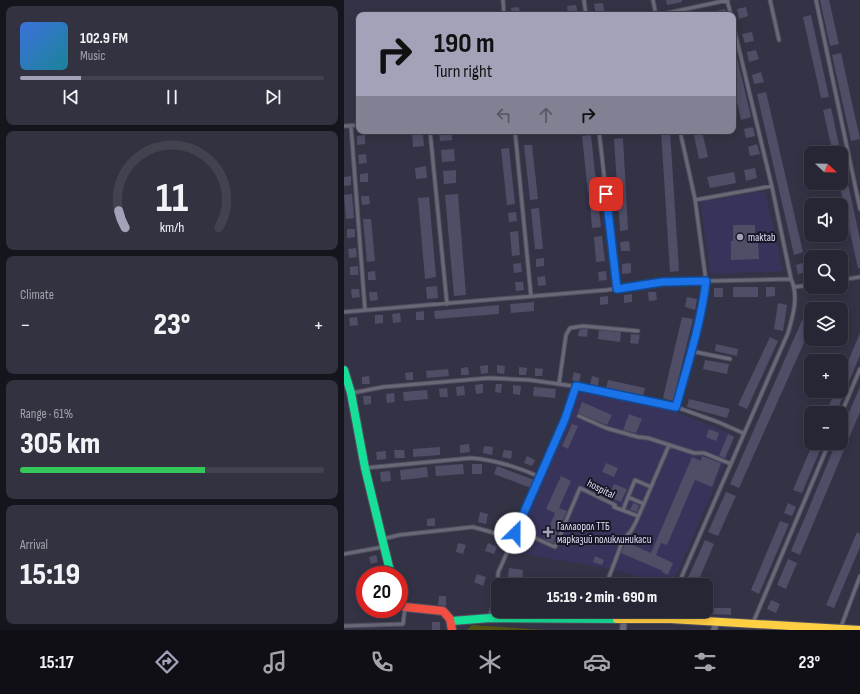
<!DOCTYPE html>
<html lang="en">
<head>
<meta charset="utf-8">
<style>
  body { margin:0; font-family:"Sofia Sans Condensed",sans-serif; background:#333240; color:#f1f3f6; height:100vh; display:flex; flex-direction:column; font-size:15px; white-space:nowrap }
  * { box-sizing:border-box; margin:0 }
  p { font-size:13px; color:#a4a5ac }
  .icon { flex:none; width:22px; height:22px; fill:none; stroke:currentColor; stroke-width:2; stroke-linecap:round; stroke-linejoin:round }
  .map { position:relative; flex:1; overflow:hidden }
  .drawer { display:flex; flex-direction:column; gap:6px; padding:6px; background:#15151d; width:344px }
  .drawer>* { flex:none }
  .hud { position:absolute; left:12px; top:12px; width:380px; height:122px; border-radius:8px; box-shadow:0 2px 10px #0003,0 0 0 1px #43434f; background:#a2a2b8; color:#111; overflow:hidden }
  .needle { width:26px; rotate:112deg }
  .fabs { position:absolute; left:460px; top:146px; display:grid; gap:8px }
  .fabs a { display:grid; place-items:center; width:44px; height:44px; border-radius:8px; background:#272634; box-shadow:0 2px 10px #0003,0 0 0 1px #43434f; font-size:20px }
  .speed { position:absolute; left:12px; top:566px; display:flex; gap:8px; font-size:20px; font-weight:700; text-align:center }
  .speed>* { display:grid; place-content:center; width:52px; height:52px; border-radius:50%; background:#272634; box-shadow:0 2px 10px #0003,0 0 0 1px #43434f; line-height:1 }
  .speed .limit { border:6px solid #d22; background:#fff; color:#111 }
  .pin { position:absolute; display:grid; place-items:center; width:34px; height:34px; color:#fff; margin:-17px; border-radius:8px; box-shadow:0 2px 6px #0006 }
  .me { position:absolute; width:44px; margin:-22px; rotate:23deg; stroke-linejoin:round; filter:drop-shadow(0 0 3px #0008) }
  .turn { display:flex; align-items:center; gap:14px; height:84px; padding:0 12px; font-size:18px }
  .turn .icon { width:52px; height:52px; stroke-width:2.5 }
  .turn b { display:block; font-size:28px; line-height:34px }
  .lanes { display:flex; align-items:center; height:38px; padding:0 12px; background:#0003; justify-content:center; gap:20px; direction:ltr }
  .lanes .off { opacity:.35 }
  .big { font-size:30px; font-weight:800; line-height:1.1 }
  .drawer .card { flex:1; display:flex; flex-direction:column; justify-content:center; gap:6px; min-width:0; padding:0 14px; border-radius:8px; background:#333240 }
  .drawer .dial { align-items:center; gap:0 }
  .dial svg { height:104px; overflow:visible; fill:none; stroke:#43434f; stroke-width:7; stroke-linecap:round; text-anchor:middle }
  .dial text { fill:#f1f3f6; stroke:none }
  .song { display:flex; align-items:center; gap:12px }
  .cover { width:48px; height:48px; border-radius:6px; background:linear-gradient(135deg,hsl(220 70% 55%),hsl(190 70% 35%)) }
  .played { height:4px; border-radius:2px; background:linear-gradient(90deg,#a2a2b8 20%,#43434f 20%) }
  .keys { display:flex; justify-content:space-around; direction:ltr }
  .heat { display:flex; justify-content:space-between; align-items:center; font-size:22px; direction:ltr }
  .charge { height:6px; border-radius:3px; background:linear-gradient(90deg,#34c759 61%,#43434f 0) }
  .trip { position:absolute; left:147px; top:578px; width:222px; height:40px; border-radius:8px; background:#272634; box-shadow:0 2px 10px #0003,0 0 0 1px #43434f; font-weight:800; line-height:40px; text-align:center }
  .tabs { display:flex; height:64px; justify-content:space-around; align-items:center; background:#100f15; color:#a4a5ac }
  .tabs .icon { width:28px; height:28px }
  .tabs .selected { color:#a2a2b8 }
  .tabs b { font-size:18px; color:#f1f3f6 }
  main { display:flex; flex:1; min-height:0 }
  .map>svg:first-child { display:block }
  .built { fill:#37335a }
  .green { fill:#525012 }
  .building { fill:#504d67 }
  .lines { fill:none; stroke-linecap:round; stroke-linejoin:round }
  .lane-casing { stroke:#504f60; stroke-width:5 }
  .street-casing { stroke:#504f60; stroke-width:8 }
  .fast-casing { stroke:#504f60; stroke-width:10 }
  .slow-casing { stroke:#504f60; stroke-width:10 }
  .jam-casing { stroke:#504f60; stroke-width:10 }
  .lane { stroke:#686876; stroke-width:3 }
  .street { stroke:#686876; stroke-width:5.5 }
  .fast { stroke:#16e098; stroke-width:8 }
  .slow { stroke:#ffcf43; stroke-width:8 }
  .jam { stroke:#f24e42; stroke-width:8 }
  .route-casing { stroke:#114b97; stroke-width:10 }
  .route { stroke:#1a73e8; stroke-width:7 }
  .poi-dot { fill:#a2a2b8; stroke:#171626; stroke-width:1.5 }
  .labels { text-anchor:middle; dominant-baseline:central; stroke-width:4; stroke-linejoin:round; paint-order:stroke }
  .poi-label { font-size:11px; fill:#dedef5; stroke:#171626; text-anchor:start }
  .street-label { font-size:11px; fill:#dedef5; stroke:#171626 }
</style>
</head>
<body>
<main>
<section class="drawer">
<div class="card">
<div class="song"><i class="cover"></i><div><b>102.9 FM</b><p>Music</p></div></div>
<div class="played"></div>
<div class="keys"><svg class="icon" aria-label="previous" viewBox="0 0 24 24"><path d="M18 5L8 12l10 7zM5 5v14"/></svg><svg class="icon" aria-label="pause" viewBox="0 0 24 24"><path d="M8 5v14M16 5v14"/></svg><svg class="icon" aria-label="next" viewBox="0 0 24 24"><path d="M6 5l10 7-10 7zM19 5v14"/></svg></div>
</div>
<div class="card dial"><svg viewBox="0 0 100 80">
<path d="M14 69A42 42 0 1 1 86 69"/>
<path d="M14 69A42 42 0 0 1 9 56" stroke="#a2a2b8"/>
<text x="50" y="56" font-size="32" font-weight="700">11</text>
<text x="50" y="72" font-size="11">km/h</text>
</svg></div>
<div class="card"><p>Climate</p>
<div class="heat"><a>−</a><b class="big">23°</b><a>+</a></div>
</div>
<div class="card"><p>Range · 61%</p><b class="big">305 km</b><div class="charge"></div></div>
<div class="card"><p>Arrival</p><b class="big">15:19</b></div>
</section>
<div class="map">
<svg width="516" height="630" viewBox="0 0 516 630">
  <rect width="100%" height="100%" fill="#343346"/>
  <path class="built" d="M421 191 439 271 367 274 356 202Z
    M235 392 330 411 392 436 328 585H317L273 570 168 552Z"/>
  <path class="green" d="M128 625 201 630H123Z"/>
  <path class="building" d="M322 0H338V2L323 5Z
    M476 0H485L495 44 486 46Z
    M259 3 261 14 252 15 250 4Z
    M232 5 234 15H224L223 6Z
    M175 7 176 15H168L167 8Z
    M402 7 404 16 395 19 393 9Z
    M381 9 383 15H373L372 11Z
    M467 15 485 97 477 98 459 17Z
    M408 32 410 41 401 43 398 34Z
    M389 49H391L407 117 397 120 389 84Z
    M412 50 415 59 405 62 403 52Z
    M497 53 516 139 507 141 488 55Z
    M417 72 420 82 410 84 408 75Z
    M422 92 459 252 450 255 413 94Z
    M487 108 495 145 497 153H489L487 145 479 110Z
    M409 127 411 136 402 138 400 129Z
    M95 131H108V140L96 141Z
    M317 131H326L335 271 326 272Z
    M349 131H358L364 157 355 159Z
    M79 134 80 146 69 147 68 135Z
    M21 135V144L13 145V136Z
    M247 135 253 192 244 193 238 136Z
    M279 138 284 230 276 231 270 139Z
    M413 144 416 154 406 156 404 147Z
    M180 145H188L194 199 186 200Z
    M165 148 171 204 163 205 157 149Z
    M110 149 111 161 98 162 97 150Z
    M22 154 23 163 15 164 14 155Z
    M497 161H499L516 239V268H514L495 183H497Z
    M82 166 83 178 72 179 71 168Z
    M411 168 413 178 402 181 400 170Z
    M112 170V183L100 184 99 171Z
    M390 172 392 183 366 188 363 177Z
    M24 173V182H16V174Z
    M7 176V185L0 186V177Z
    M8 194 10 218 2 219 0 195Z
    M114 194 122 295 110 296 101 195Z
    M17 196H25L26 204 18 205Z
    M85 197 92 277 81 279 74 198Z
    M254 201 257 227 248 228 246 202Z
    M195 208 199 249H191L187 209Z
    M172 212 173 221 165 222 164 213Z
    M19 219H27L31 261 23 262Z
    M389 225H411V240H414L415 259 387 260V241H389Z
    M3 229H11V237L3 238Z
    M174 231 176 255 168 256 166 232Z
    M258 236 261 261 252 262 250 237Z
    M285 241 286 251H277L276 242Z
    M12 248 13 257 5 258 4 249Z
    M200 258V266L192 267V259Z
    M462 262 464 272 454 274 452 265Z
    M177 263 178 272 170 273 169 264Z
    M287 263V273L278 274V264Z
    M14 266V275H6V267Z
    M31 271 32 280H24V272Z
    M262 271 263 280 255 281 254 272Z
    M201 276 202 285 194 286 193 277Z
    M171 282H179L180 290 172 291Z
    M93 286 94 298 83 299 82 287Z
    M389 287H414V297H389Z
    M422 287H431V296L422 297Z
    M370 288H379V297H370Z
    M7 289H15L16 297 8 298Z
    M25 292H33L34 300 26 301Z
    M304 292H312L313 300 305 301Z
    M288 294V302L280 303V295Z
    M264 296V304L256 305V297Z
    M343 297 353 299 351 310 341 307Z
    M190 302V311L167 313 166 304Z
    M434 303 443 305 439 331 430 329Z
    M155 305V314L91 319 90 311Z
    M463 309 467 310V327L395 488 386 484Z
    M80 311V320H72V312Z
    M56 313 57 322 49 323 48 314Z
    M31 315H39V323L31 324Z
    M13 317 14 325 6 326 5 318Z
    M338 317 349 319 329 401 319 398Z
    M239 329H244L243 337 234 336 235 330Z
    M255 330 277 332 276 342 254 339Z
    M516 333V355L506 379 492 413H482L491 391H497V378Z
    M287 334 296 335 294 344 286 343Z
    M426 337 434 341 403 409 394 405Z
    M372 344 394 349 393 356 371 351Z
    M361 360 385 364 383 374 359 369Z
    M144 365V373L137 374 136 366Z
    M153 365 161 366 160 374 153 373Z
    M124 367 125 375H117V368Z
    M175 367 183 368 182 375H175Z
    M191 368 199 369 198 376H191Z
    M104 369 105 376 83 378 82 371Z
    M69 372V380H62L61 373Z
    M230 372 237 374 235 382 228 380Z
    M25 376 26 384H18V377Z
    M248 376 255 378 254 386 246 384Z
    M264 380 301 388 299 396 262 388Z
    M139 384V393L132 394 131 385Z
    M152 384H158L157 393 151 392Z
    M169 385 177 386 176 395 169 394Z
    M120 386 121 395 113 396 112 387Z
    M190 387 212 389 211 398 189 396Z
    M516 387V412L456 555 447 551 492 443H497V431Z
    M103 388 104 397H96L95 389Z
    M83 390 84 399 60 401 59 392Z
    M50 393 51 402 43 403 42 394Z
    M19 396H27V404L20 405Z
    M345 399 386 409 383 418 343 407Z
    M238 402 268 415 263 425 234 413Z
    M285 414 298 419 292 433 279 430Z
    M228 424 234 426 224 449 218 446Z
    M365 429 375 433 372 441 362 437Z
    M384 434 390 437 381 458 375 456Z
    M469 443H479L458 493 449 490Z
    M125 444 126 452 116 453V445Z
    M140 446 149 447 148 455 139 453Z
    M96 447V455L69 457V449Z
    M50 450H60L61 458H51Z
    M160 450 168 451 167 459 158 457Z
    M42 451V459L33 460 32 452Z
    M183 456 191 460 188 466 180 463Z
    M358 456 377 463 368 487 351 480 323 545 317 543 312 555 329 563 324 575 318 572 319 571 277 553 282 542 307 553 348 457 357 461Z
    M262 463 274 468 270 477 258 472Z
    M119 464 120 474 92 476 91 466Z
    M128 464H138V474H128Z
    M153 466 190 480 187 488 150 474Z
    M83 467 84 477 57 480 56 470Z
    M46 471 47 481 37 482 36 472Z
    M217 476 227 481 215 508 223 511 209 543 200 539 211 513 202 509Z
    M270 484 283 489 277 502 265 497Z
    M382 492 392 496 374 536 364 532Z
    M289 503 295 505 293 512 286 510Z
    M444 503 452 507 448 516 440 513Z
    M136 512 144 514 142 524 134 522Z
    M91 518V526H83V519Z
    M436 521 445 524 415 594 407 590Z
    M513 532 516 534V547L490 608 482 605Z
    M361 540 370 544 353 584 343 580Z
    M114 543 122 545 119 554 112 552Z
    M144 543 153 547 150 554 141 551Z
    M32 555 34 562 27 564 25 557Z
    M251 556 260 560 258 565 249 562Z
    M444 559 453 563 442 589 433 585Z
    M165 568 179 570 178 585H163Z
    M133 574 142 577 139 586 130 582Z
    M203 577 221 580V585H201Z
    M287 578 300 581 299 585H285Z
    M95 596H102V606L94 605Z
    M427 600 436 604 432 613 423 609Z
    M369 608H387V615L368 614Z
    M88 622H96V630H88Z"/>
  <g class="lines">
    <defs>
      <path id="lane" d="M159 0 160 15
        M240 0 242 15
        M309 0 312 15
        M383 0 387 15
        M426 0 435 40
        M472 0 516 209
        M314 15 384 0
        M0 126 15 125
        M7 126 21 310
        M86 131 103 304
        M171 131 187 296
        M255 131 273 289
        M351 200 428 186
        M497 280 516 277
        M450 287 467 285
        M0 312 263 290 279 287 318 282 447 279
        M347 351 386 359
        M215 384 222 335 226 328 239 326 294 331
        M8 393 39 387 145 378 186 380 236 387 332 407 374 422 399 433
        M332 407 347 351 360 295 362 281 351 199 336 131
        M497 414 516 369
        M235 416 262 428 294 437 304 438 350 453H360L387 464
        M21 468 127 458C151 460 174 467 196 477
        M284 497 291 480 307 487
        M279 510 284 497 300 504
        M173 530 211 547 236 488 271 505 270 507 294 516
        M39 539 55 535 129 527 147 532 168 541
        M0 554 39 547
        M262 585 279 540 287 531 292 522 325 445
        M334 585 444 333C449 316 455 296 447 279L428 187 389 24
        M146 616 154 583V573L221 419 232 387
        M326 619 327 611
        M409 623 485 443
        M0 626 59 624 61 608
        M497 627 516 576"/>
      <path id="street" d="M279 630 280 618
        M370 630 373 621"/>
      <path id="fast" d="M0 370 7 393 21 468 47 575
        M108 621 146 618 273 619"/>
      <path id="slow" d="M273 619H326L516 630"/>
      <path id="jam" d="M55 601 61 607 99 611 106 619 108 630"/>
    </defs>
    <use href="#lane" class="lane-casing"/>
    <use href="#street" class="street-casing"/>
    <use href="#fast" class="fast-casing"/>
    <use href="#slow" class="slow-casing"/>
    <use href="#jam" class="jam-casing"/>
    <use href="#lane" class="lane"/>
    <use href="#street" class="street"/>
    <use href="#fast" class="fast"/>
    <use href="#slow" class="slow"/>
    <use href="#jam" class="jam"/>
  </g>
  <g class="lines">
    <defs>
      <path id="route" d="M171 533 221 419 232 386 332 407C343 366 357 324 362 281L318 282 273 289 262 194"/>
    </defs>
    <use href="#route" class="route-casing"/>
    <use href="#route" class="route"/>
  </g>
  <g class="poi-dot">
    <circle cx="396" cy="237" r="4"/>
    <path d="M202 526h4v4h4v4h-4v4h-4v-4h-4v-4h4z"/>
  </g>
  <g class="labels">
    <g class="poi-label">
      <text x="404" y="237">maktab</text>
      <text x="213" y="526">Галлаорол ТТБ<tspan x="213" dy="13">марказий поликлиникаси</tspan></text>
    </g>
    <g class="street-label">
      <text transform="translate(257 489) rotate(27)">hospital</text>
    </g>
  </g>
</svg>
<div class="fabs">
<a><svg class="needle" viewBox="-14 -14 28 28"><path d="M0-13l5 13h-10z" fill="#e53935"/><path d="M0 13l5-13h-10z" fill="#a4a5ac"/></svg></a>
<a><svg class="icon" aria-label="sound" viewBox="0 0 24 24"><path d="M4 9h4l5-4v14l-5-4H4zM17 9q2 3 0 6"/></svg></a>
<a><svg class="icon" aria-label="search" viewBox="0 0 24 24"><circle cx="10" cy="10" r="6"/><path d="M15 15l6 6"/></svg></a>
<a><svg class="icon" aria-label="layers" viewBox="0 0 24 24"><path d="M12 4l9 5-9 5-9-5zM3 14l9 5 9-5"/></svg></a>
<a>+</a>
<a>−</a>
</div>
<div class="speed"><div class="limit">20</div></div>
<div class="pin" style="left:262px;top:194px;background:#d93025"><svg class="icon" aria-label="arrive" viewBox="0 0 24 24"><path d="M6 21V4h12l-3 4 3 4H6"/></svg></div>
<svg class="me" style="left:171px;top:533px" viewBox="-20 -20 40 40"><circle r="19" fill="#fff"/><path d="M0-13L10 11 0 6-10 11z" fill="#1a73e8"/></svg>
<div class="trip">15:19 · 2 min · 690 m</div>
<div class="hud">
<div class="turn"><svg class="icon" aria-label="right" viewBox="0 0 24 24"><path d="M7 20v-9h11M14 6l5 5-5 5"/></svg><div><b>190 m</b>Turn right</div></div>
<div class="lanes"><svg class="icon off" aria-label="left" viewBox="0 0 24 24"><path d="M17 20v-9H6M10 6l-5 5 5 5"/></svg><svg class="icon off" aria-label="ahead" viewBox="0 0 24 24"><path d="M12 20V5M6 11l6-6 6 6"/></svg><svg class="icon" aria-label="right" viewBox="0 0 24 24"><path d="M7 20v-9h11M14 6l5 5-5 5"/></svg></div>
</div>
</div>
</main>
<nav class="tabs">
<b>15:17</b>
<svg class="icon selected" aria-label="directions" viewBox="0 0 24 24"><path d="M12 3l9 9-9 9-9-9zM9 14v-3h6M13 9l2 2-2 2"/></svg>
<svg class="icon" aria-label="music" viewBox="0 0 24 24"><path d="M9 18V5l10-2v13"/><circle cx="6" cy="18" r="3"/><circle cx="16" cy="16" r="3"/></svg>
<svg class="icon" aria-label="phone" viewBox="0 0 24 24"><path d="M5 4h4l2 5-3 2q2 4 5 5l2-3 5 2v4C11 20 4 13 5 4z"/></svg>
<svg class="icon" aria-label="climate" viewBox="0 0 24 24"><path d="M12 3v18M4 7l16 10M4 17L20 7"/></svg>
<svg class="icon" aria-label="car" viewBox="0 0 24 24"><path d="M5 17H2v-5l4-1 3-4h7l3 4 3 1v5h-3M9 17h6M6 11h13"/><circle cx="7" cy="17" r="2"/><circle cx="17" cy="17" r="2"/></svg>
<svg class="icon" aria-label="filters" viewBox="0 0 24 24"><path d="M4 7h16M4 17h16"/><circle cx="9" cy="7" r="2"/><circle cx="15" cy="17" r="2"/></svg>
<b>23°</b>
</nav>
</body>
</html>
